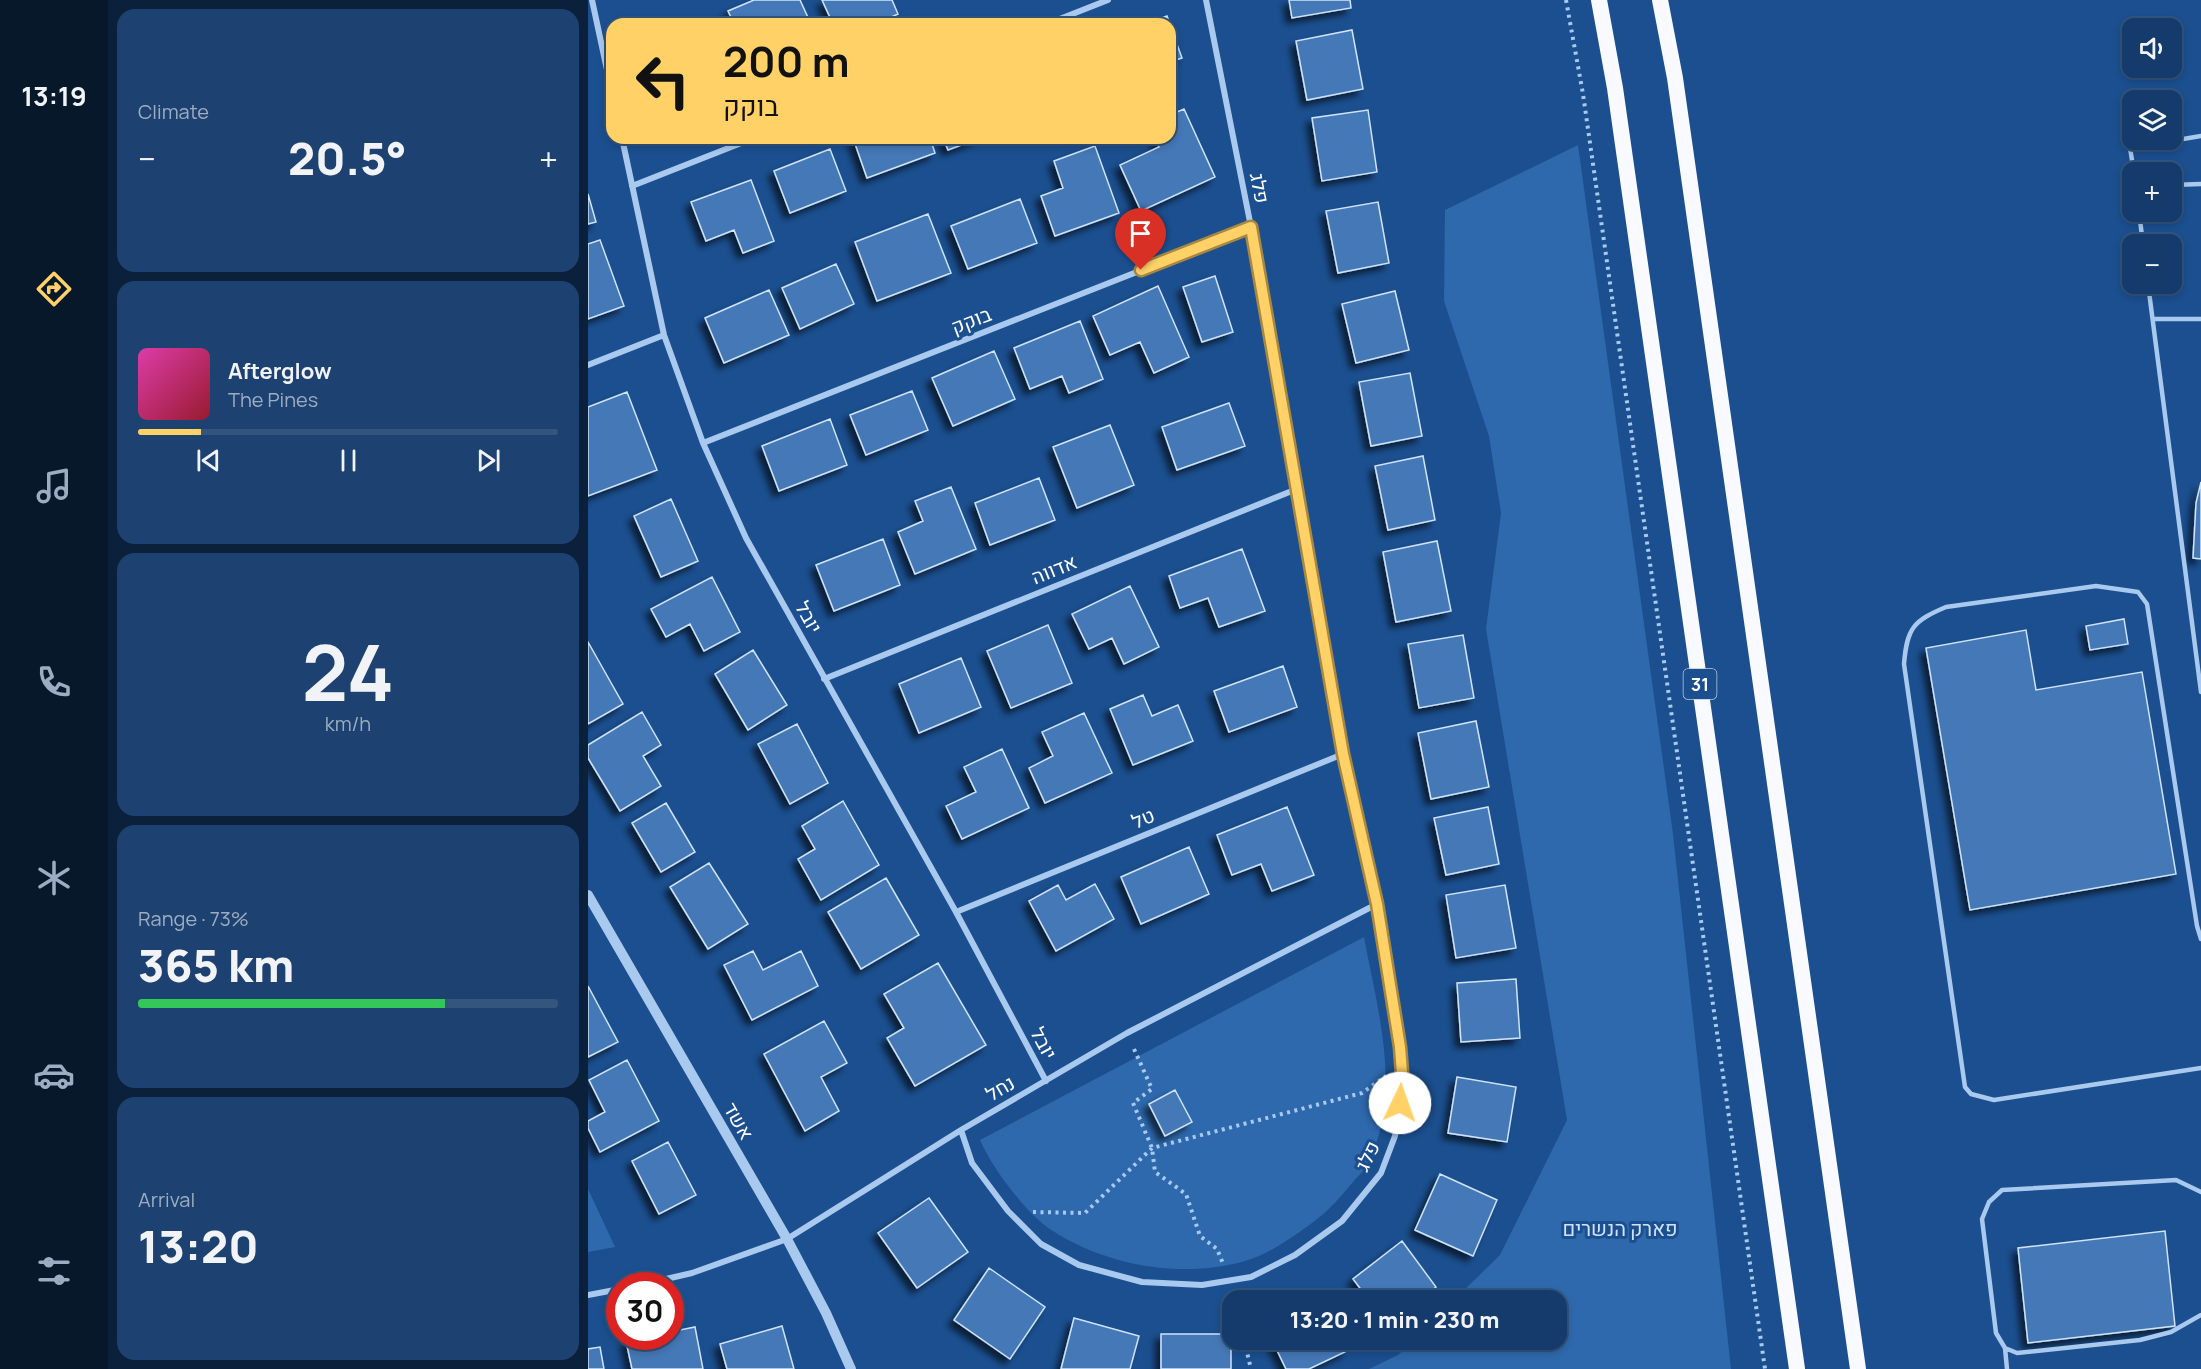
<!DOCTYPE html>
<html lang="en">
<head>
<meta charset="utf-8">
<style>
  body { margin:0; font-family:Manrope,Heebo,sans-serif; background:#1d4271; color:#f1f3f6; height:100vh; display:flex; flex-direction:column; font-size:22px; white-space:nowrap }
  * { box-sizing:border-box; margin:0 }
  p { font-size:20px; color:#9dadc1 }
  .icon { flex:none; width:33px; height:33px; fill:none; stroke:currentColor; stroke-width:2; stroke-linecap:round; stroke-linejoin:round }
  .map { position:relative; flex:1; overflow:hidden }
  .details { display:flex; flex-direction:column; gap:9px; padding:9px; background:#0b203b; width:480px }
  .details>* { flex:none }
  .banner { position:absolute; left:18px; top:18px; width:570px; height:126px; border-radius:18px; box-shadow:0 3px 9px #0003,0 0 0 2px #33557e; background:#ffd166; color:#111; overflow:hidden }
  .tools { position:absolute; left:1534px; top:18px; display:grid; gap:12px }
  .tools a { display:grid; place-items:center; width:60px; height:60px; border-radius:12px; background:#143b6b; box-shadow:0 3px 9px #0003,0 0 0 2px #33557e; font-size:30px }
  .speed { position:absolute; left:18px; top:1272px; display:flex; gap:12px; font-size:30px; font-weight:700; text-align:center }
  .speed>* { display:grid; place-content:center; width:78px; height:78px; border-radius:50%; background:#143b6b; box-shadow:0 3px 9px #0003,0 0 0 2px #33557e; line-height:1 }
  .speed .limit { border:9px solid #d22; background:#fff; color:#111 }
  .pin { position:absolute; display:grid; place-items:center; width:51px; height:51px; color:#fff; margin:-62px -26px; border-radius:50% 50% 50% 0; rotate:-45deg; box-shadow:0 0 6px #0007 }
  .pin .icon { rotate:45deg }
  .me { position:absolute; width:66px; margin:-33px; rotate:3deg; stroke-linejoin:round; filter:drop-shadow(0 0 4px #0008) }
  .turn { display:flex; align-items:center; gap:21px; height:126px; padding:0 18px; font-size:27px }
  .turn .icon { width:78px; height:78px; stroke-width:2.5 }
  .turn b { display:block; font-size:42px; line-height:51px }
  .big { font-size:45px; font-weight:800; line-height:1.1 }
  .details .widget { flex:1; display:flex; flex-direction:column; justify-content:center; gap:9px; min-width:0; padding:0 21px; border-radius:18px; background:#1d4271 }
  .details .dial { align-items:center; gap:0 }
  .dial b { font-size:78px; line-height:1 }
  .song { display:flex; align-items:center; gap:18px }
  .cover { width:72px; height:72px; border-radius:9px; background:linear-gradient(135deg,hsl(320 70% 55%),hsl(350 70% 35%)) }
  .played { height:6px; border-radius:3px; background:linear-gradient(90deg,#ffd166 15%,#33557e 15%) }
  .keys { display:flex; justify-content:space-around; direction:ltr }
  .heat { display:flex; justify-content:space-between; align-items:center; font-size:33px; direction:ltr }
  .charge { height:9px; border-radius:4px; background:linear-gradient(90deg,#34c759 73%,#33557e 0) }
  .trip { position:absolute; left:634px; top:1290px; width:345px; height:60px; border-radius:18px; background:#143b6b; box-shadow:0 3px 9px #0003,0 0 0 2px #33557e; font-weight:800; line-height:60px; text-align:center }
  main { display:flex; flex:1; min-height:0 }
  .dock { display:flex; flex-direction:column; width:108px; justify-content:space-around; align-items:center; background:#08182b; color:#9dadc1 }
  .dock .icon { width:42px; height:42px }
  .dock .active { color:#ffd166 }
  .dock b { font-size:27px; color:#f1f3f6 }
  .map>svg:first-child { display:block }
  .green { fill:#2e69ad }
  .building { fill:#4478b7; stroke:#cfe3fa; stroke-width:1.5; filter:url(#shadow) }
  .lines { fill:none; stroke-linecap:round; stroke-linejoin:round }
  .path { stroke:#a9c9ee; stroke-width:4; stroke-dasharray:3 4.5; stroke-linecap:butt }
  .service { stroke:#a9c9ee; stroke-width:4.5 }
  .minor { stroke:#a9c9ee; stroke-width:6 }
  .tertiary { stroke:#a9c9ee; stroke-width:10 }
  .trunk { stroke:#f8faff; stroke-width:16 }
  .route-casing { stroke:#a68842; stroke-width:15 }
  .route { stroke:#ffd166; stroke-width:10 }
  .labels { text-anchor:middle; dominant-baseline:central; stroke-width:6; stroke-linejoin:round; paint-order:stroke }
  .shield { fill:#1b4f8f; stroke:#bbcadd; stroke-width:1.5 }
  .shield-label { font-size:18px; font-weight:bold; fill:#fff }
  .street-label { font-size:20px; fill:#fff; stroke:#1b4f8f }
  .park-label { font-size:20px; fill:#cfe3fa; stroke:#1b4f8f }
</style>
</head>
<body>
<main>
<nav class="dock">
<b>13:19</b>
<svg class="icon active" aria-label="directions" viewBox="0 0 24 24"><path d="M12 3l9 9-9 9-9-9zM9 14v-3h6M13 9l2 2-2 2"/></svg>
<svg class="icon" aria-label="music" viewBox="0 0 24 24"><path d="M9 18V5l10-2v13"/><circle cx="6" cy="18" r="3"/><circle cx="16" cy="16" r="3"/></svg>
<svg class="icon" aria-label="phone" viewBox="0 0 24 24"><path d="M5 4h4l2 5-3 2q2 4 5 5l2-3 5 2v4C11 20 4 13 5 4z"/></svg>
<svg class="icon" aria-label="climate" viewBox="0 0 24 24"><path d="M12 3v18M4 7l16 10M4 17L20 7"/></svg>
<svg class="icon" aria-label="car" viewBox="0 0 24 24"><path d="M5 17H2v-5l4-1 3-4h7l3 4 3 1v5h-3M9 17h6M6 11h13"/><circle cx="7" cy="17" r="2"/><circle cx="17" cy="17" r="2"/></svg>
<svg class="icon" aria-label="filters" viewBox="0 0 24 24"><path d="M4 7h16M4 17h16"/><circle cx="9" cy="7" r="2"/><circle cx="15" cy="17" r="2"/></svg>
</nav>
<section class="details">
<div class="widget"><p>Climate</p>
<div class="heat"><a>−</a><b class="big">20.5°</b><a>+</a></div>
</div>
<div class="widget">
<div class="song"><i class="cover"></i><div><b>Afterglow</b><p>The Pines</p></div></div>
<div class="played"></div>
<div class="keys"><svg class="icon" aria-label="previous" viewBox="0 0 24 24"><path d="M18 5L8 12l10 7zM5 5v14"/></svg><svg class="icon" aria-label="pause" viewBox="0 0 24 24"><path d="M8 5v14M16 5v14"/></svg><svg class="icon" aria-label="next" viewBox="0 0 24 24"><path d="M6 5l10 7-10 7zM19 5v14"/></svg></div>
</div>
<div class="widget dial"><b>24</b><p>km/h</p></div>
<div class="widget"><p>Range · 73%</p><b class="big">365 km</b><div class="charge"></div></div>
<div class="widget"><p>Arrival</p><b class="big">13:20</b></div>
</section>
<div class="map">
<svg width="1613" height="1369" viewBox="0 0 1613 1369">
  <defs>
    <filter id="shadow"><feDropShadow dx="-5.5" dy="5.5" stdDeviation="3" flood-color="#0009"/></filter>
  </defs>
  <rect width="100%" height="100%" fill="#1b4f8f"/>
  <path class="green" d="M990 145 1085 834 1143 1369H781L810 1355 826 1340H969V1300H866L912 1255 979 1120 898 629 913 513 901 436 856 301 857 210Z
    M776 937C789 1008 816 1097 779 1164 776 1171 770 1176 765 1182 749 1201 741 1211 720 1226 702 1239 679 1255 657 1261 595 1279 519 1266 465 1231 439 1215 404 1168 392 1140Z
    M0 1189 27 1247 0 1252Z"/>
  <path class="building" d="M166 0H212L223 24H146L140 11Z
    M234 0H304L310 14 288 24H245Z
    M701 0H762L763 8 704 18Z
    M579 16 582 24H558Z
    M582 25 594 58 582 62Z
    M764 30 775 89 719 100 708 41Z
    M596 109 627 177 553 211 532 165 571 147 567 138H582V115Z
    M780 110 789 172 734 181 724 118Z
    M265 138H342L347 153 279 178Z
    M355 138H392L360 150Z
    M507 146 531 213 467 236 453 196 475 188 466 161Z
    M242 149 258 191 202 213 186 171Z
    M163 180 186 241 155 253 146 230 118 241 103 202Z
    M0 194 8 222 0 224Z
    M432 199 449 243 380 269 363 226Z
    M790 202 801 263 750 273 738 211Z
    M340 214 363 273 289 301 267 242Z
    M12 240 36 306 0 319V244Z
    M248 264 266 304 212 329 194 288Z
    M627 276 645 332 614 342 595 287Z
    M570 286 601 357 566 373 552 342 522 355 505 316Z
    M181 290 201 335 136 363 117 318Z
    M807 291 821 350 768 363 754 304Z
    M492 321 515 379 481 393 474 376 442 389 426 348Z
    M406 351 427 399 365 426 344 378Z
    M822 373 834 436 783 446 771 382Z
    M324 391 340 430 278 455 262 415Z
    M39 392 69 470 0 496V407Z
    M641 403 657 446 589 470 574 427Z
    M242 419 259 465 191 491 174 446Z
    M522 425 546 485 489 508 465 447Z
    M835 456 847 520 800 530 787 466Z
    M451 478 467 520 402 545 387 503Z
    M1613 482V559L1605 558 1608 503Z
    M363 487 388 549 327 574 310 532 335 521 327 501Z
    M83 499 110 561 73 577 46 516Z
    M295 539 312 585 246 611 228 565Z
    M849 541 863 611 808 622 795 552Z
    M654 549 677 611 631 627 620 598 592 608 581 576Z
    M124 577 152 632 116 651 102 624 78 637 63 609Z
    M542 586 571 647 536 664 524 638 501 649 484 614Z
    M1536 619 1540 644 1502 650 1498 626Z
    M460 625 484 683 423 708 399 651Z
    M1438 630 1448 690 1554 672 1588 874 1382 910 1338 648Z
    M875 635 886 698 831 708 820 644Z
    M0 642 35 704 0 724Z
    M165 650 199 705 160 730 127 674Z
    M373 658 393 707 331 733 311 684Z
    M695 666 709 707 641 732 626 691Z
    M555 695 564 716 590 705 605 741 545 765 522 709Z
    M54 712 73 745 55 756 73 786 32 811 0 758V745Z
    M496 713 524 773 457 803 441 768 465 756 454 732Z
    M888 721 901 787 843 799 830 733Z
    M209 724 240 783 202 804 170 744Z
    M414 749 441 808 374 839 358 806 388 792 376 767Z
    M255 801 291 865 233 900 210 859 227 849 214 826Z
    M78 803 107 852 73 872 44 823Z
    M699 807 726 875 684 891 673 864 644 875 629 835Z
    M900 807 911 864 858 875 846 818Z
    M601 847 621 894 553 924 533 877Z
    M121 863 160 924 120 949 82 887Z
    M298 878 331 935 273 969 240 912Z
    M507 884 526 919 468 951 441 901 470 885 478 900Z
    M917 885 928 948 868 958 858 895Z
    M165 951 175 970 213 951 230 986 164 1020 136 965Z
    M350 963 398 1045 327 1086 299 1038 316 1028 296 994Z
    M928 979 932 1038 873 1042 869 983Z
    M0 986 30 1042 0 1057Z
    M236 1021 259 1063 233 1077 251 1111 217 1131 176 1054Z
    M39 1060 71 1121 12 1152 0 1128V1121L17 1112 1 1080Z
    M869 1077 928 1087 919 1142 860 1133Z
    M587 1090 604 1122 577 1136 561 1104Z
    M80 1142 108 1195 71 1214 44 1161Z
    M852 1174 909 1200 885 1256 827 1230Z
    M341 1198 380 1252 329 1288 290 1233Z
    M1577 1231 1587 1326 1440 1343 1430 1248Z
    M814 1241 848 1287 830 1300H781L765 1279Z
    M401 1268 457 1307 422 1359 366 1320Z
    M486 1318 551 1336 542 1369H473Z
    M194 1326 206 1369H139L132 1344Z
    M107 1327 115 1369H44L38 1341 61 1336H82V1332Z
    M573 1334H643V1369H573Z
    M684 1340H753L759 1351 721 1369H698Z
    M12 1347 16 1369H0V1349Z"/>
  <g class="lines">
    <path class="path" d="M978 0 995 94 1177 1369
      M546 1049 564 1089 545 1103 564 1148 567 1172 598 1194 612 1236 629 1249 636 1266
      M445 1212 497 1213 564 1148 774 1093 798 1076
      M656 1340 663 1369"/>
    <path class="service" d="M1546 172 1542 148 1613 136
      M1584 185 1613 184
      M1551 212 1555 244
      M1560 284 1613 692
      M1565 319H1613
      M1613 939 1609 926 1559 604 1550 592 1508 586 1358 607C1325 621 1319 628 1316 664L1377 1087 1383 1094 1406 1100 1613 1068
      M1613 1192 1588 1180 1414 1190 1401 1202 1394 1219 1408 1333 1417 1348 1429 1353 1552 1340 1583 1332 1613 1315
      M1417 1348 1419 1369"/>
    <path class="minor" d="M4 0 24 93
      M459 24 520 0
      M34 138 76 335 115 443 158 538 368 912 458 1081
      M44 186 166 138
      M0 365 76 335
      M115 443 663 227
      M236 679 709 489
      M368 912 755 754
      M373 1130 384 1163 420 1211 453 1244 491 1265 554 1282 614 1285 663 1277 707 1255 754 1221 793 1173 807 1136 815 1086 813 1066 789 904 755 754 663 227 618 0
      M48 1286 104 1273 199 1239 373 1130 539 1033 789 904
      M0 1295 32 1289"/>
    <path class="tertiary" d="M0 895 199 1239 238 1313 263 1369"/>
    <path class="trunk" d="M1011 0 1027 88 1209 1369
      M1072 0 1087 78 1270 1369"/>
  </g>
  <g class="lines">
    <defs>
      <path id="route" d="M553 270 663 227 755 754 789 904 812 1047 815 1086 812 1103"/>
    </defs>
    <use href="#route" class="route-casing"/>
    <use href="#route" class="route"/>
  </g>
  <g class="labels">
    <rect class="shield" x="1095.5" y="669" width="33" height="30" rx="4.5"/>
    <g class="shield-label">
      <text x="1112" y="684">31</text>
    </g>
    <g class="street-label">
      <text transform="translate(672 188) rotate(79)">פלג</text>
      <text transform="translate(383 320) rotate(-21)">בוקק</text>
      <text transform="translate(466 569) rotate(-22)">אדווה</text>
      <text transform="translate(221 617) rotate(61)">יובל</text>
      <text transform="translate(555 818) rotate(-22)">טל</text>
      <text transform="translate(456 1043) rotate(62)">יובל</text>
      <text transform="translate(412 1088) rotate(-30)">נחל</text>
      <text transform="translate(151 1121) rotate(60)">אשד</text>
      <text transform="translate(779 1156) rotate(-64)">פלג</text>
    </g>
    <g class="park-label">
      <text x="1032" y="1228">פארק הנשרים</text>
    </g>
  </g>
</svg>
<div class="tools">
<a><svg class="icon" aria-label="sound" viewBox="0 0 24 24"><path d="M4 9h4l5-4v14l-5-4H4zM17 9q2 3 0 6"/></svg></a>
<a><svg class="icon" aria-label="layers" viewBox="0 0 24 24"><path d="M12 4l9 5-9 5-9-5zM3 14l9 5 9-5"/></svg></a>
<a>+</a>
<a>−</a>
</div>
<div class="speed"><div class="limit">30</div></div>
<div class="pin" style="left:553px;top:270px;background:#d93025"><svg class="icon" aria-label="arrive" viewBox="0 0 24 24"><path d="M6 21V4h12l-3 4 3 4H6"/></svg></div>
<svg class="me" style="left:812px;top:1103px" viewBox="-20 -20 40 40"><circle r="19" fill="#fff"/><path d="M0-13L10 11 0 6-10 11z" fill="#ffd166"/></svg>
<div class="trip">13:20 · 1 min · 230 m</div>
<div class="banner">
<div class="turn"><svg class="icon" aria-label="left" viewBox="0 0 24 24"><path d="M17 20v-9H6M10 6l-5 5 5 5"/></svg><div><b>200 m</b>בוקק</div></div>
</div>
</div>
</main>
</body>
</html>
